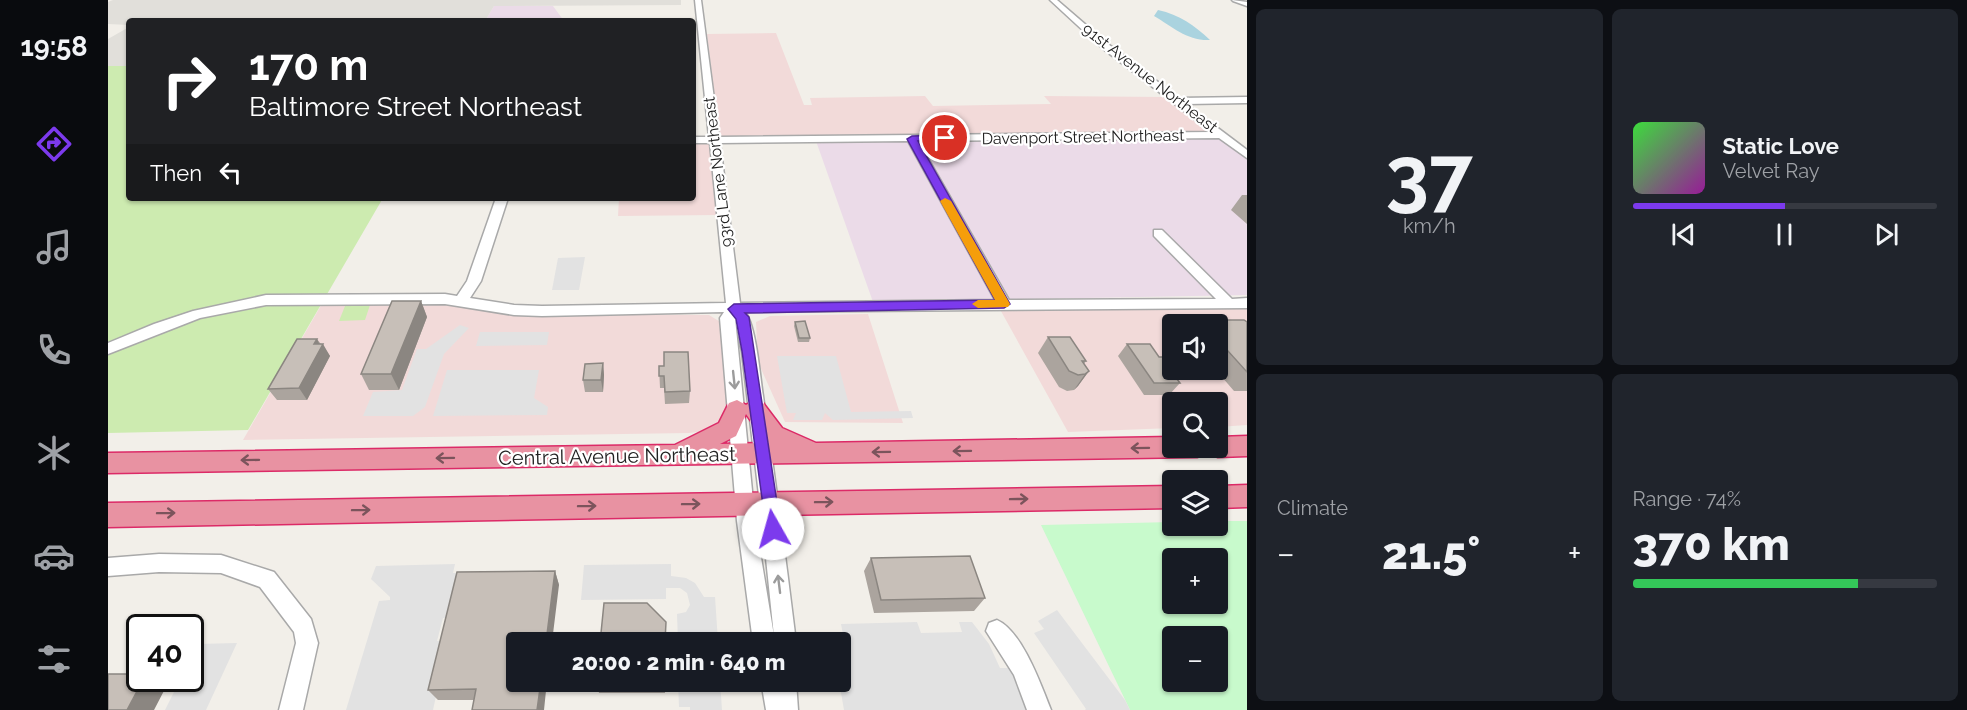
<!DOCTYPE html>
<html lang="en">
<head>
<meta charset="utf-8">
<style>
  body { margin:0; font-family:Raleway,sans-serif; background:#20242c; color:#f1f3f6; height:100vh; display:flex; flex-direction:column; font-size:22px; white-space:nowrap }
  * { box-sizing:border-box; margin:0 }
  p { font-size:20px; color:#9ea1a6 }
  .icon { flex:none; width:33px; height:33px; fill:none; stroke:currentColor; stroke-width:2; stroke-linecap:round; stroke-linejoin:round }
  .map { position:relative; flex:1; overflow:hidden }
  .side { display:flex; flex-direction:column; gap:9px; padding:9px; background:#0d0f14; width:720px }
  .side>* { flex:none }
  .hud { position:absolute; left:18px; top:18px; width:570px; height:183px; border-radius:6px; box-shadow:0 2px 4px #0004; background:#202124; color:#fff; overflow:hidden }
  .tools { position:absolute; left:1054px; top:314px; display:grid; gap:12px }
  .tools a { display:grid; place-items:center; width:66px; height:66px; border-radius:6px; background:#171b24; box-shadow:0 2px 4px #0004; font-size:30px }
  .speed { position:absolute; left:18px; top:614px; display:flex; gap:12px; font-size:30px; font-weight:700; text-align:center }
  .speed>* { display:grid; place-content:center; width:78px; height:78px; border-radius:50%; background:#171b24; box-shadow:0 2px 4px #0004; line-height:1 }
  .speed .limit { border:3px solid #111; border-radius:9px; background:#fff; color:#111 }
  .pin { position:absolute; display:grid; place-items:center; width:51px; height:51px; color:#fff; margin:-26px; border:3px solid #fff; border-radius:50%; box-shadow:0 2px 6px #0007 }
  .me { position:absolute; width:66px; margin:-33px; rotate:353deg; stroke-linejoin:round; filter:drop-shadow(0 0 4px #0008) }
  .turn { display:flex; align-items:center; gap:21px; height:126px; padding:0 24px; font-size:27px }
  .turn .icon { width:78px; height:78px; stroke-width:2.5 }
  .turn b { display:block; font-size:42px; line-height:51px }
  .then { display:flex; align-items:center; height:57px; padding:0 24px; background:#0003; gap:12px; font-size:22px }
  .big { font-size:45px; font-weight:800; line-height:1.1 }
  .side .card { flex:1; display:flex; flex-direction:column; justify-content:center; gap:9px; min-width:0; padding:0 21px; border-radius:9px; background:#20242c }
  .side .dial { align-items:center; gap:0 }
  .dial b { font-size:78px; line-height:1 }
  .song { display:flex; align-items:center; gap:18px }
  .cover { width:72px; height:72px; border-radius:9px; background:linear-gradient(135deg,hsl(120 70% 55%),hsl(300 70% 35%)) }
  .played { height:6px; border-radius:3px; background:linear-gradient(90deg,#7c3aed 50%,#363941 50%) }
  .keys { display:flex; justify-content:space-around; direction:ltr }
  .heat { display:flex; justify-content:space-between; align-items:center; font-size:33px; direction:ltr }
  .charge { height:9px; border-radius:4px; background:linear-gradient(90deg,#34c759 74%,#363941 0) }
  .side .tiles { flex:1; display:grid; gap:9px; grid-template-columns:repeat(2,1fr) }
  .trip { position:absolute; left:398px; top:632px; width:345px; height:60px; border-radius:6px; background:#171b24; box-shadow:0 2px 4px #0004; font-weight:800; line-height:60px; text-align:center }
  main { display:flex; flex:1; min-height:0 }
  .menu { display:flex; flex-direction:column; width:108px; justify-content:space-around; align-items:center; background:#090b0e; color:#9ea1a6 }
  .menu .icon { width:42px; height:42px }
  .menu .current { color:#7c3aed }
  .menu b { font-size:27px; color:#f1f3f6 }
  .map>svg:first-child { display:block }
  .commercial { fill:#f2dad9; fill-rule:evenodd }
  .industrial { fill:#ebdbe8 }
  .airport { fill:#e1dfda }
  .grass { fill:#cdebb0 }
  .park { fill:#c8facc; fill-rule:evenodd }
  .parking { fill:#e2e2e2 }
  .water { fill:#aad3df }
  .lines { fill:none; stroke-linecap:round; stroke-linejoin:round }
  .minor-casing { stroke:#a9a9a9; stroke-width:3 }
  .highway-casing { stroke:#dc2a67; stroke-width:3 }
  .minor { fill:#fff; fill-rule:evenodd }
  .highway { fill:#e892a2; fill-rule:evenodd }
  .wall { fill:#aba49e }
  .shaded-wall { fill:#8b8681 }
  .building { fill:#c7bfb8; stroke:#8b8681; stroke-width:1.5 }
  .oneway { stroke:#9c9c9c }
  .oneway2 { stroke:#7b545c }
  .route { fill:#7c3aed; stroke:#51269a; stroke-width:1.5 }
  .slow { fill:#f59e0b }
  .labels { text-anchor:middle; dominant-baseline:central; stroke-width:4.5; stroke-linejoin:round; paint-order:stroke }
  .far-street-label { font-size:16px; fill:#222; stroke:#fff }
  .street-label { font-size:20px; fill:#222; stroke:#fff }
</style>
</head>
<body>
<main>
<nav class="menu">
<b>19:58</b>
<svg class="icon current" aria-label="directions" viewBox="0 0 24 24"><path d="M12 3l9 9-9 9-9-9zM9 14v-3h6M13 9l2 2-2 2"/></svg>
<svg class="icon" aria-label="music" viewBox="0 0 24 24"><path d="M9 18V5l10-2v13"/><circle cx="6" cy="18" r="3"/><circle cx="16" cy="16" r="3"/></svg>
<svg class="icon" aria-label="phone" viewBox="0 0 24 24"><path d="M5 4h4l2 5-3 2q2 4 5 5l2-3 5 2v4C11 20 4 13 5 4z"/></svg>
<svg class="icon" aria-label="climate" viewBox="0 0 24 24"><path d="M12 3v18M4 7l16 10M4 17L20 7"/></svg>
<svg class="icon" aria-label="car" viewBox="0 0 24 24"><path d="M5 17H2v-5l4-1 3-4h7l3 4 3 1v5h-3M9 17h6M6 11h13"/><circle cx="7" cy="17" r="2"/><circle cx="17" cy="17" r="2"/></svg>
<svg class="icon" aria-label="filters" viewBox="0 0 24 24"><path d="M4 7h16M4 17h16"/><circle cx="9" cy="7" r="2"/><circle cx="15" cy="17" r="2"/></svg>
</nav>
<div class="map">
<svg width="1139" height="710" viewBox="0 0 1139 710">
  <rect width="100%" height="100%" fill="#f2efe9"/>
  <path class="commercial" d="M668 33 696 105H704L702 98 817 96 825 106 943 104 936 96 1057 97 1102 130 1096 133 611 136 599 34Z
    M585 143H602L609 215 510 216 511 198H585Z
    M329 301 397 314 601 315 614 323 619 405 617 419 607 430 581 433 135 440 215 302Z
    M889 304 1139 306V425L1110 427V402H1065V428L960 432ZM1065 324H1110V369H1065Z
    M760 314 795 423 677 422 650 362 648 322 662 316Z"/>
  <path class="industrial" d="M386 6H445L456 21H377Z
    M1114 135 1139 155V295L765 302 708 141Z"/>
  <path class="airport" d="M5 0H573V5L386 6 377 21H21V25L0 24V2Z
    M21 27V66H0V39Z"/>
  <path class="grass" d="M0 66H21V198H275L140 430 0 433Z
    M244 302 262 305 257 320 231 321 237 306Z"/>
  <path class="park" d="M1110 521H1139V710H1022L933 525 1065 522V525H1110ZM1065 558H1110V603H1065ZM1065 636H1110V681H1065Z"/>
  <path class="parking" d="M477 257 471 290H444L450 258Z
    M352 325 361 328 336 354 317 407 305 416H255L265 392 294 390 309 349H318Z
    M372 332H441L439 345 368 346Z
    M669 356H728L743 412 803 411 805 418 725 420 717 413 714 420H685L688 413H679Z
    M339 370H431L426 398 440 407 439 415 325 416Z
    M347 564 345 573H356L346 618H335L329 641H340L325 710H238L271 601 282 600V597L263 579 268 566Z
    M563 564V576L578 578 587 583 596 597H607L610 642H570L569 614 578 612 582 605 579 593 572 588H558V599L473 600 476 565Z
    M949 610 1017 700 1022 710H977L978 709 926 633 936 629 930 621Z
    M809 622 813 633 854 632 851 622H864L881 644 892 668H903L918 710H736L731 681 732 642H723L722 635 735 634 733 624Z
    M129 643 98 710H57L73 678H82L83 660 90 644Z
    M570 681H612L614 710H582V707H571Z"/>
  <path class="water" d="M1050 10C1072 15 1086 25 1102 40 1079 41 1065 27 1046 16Z"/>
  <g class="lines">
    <defs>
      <path id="minor" d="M587 0H593L611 137 1103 132 994 48 942 0H949L1000 44 1071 98 1139 97V103L1078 104 1139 150V158L1111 138 810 141 901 300 1108 299 1046 236V230H1054L1124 299 1139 298V308L637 312C648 325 652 377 655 396 667 478 678 560 688 642H645L629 521 612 318 616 312 434 316 406 315 337 304 158 305 92 318 0 354V343L46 324 85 311 158 295 337 294 349 296 359 281 388 198H400L373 281 362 298 406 305 434 306 618 303 602 143H585V137H601ZM800 141 887 300 632 303 612 143ZM627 318 634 352 655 529 666 636 647 521Z
        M1124 0 1139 2V6L1125 1Z
        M51 554 113 555 166 572 203 619 210 643 195 710H171L188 643 186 632 152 587 113 573 51 572 0 576V558Z
        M889 620C914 631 933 685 943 710H919L906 675 878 631 881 623Z
        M653 681H688L690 710H658Z"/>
      <path id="highway" d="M629 400 638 405 647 400 655 403 674 428 708 443 1065 437V447H1110V437L1139 436V456L1110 457 1102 454 1100 450 1097 454 1089 457 0 473V453L567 445 611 423 621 403ZM638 414 658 442 661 443 612 444 628 436Z
        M1139 485V507L1110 508V486Z
        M1065 486V508L0 527V503Z"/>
    </defs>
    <use href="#minor" class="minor-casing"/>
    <use href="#highway" class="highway-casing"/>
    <use href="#minor" class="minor"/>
    <use href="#highway" class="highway"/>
  </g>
  <path class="wall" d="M1134 195H1139V224L1123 210Z
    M313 301 319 317 291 390H261L253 374Z
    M1093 320 1139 322V391H1126L1107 369H1110V324H1090Z
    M687 322 702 338 701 342H690L686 326Z
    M940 337 978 361 976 364 981 371 970 386 966 390 959 391 951 387 930 353Z
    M209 339 222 356 199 400H169L160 389Z
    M1019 344 1051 357 1071 370 1066 376 1072 383 1061 395H1036L1010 356Z
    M495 363 496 375 495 392H477L475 380Z
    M551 366 582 391 581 403 557 404 556 388H552Z
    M763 558 877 598 866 611 766 613 756 571Z
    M447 571 451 585 366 700H330L320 690Z
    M489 681H557V693H491L489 685Z"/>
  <path class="shaded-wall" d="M313 301 319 317 291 390 283 374Z
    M209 339 213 347 215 344 222 356 199 400 191 388 206 344Z
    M495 363 496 375 495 392 493 380Z
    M981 371 970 386 966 390 977 374Z
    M447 571 451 585 444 642H438Z
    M36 678H46L59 685 46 710H19Z
    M433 681H439L436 710H429Z"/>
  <path class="building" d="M284 301H313L283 374H253Z
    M1093 320H1136L1139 322V372L1110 340V324H1096Z
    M697 321 702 338H691L687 322Z
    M940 337H962L978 361H974L981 371 977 374 970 375 961 371Z
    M189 339H209L206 344H215L191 388 160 389Z
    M1019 344H1042L1051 357H1061L1065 362V369H1070L1071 370H1062L1072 383H1046Z
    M556 352H580L582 391 557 392 556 376H551V366H556Z
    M495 363 493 380H475L477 364Z
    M862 556 877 598 773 600 763 558Z
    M447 571 438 642H408V681H433L429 710H364L368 689 320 690 349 572Z
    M496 603H539L558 622 557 642H463L464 634 493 633Z
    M0 674H32V678H36L19 710H0Z
    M489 681H557V685H489Z"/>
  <defs><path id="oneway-shaft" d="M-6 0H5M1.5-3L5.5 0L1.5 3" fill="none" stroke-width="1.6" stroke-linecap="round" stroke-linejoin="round" transform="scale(1.5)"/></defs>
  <g class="oneway">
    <use href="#oneway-shaft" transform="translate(626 380) rotate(84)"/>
    <use href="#oneway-shaft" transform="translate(671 584) rotate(-97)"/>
  </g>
  <g class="oneway2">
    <use href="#oneway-shaft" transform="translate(1032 448) rotate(179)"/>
    <use href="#oneway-shaft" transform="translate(854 451) rotate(179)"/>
    <use href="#oneway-shaft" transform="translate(773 452) rotate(179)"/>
    <use href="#oneway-shaft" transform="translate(337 458) rotate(179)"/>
    <use href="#oneway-shaft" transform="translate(142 460) rotate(179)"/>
    <use href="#oneway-shaft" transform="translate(911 499) rotate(-1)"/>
    <use href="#oneway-shaft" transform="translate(716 502) rotate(-1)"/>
    <use href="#oneway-shaft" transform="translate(583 504) rotate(-1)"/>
    <use href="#oneway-shaft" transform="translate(479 506) rotate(-1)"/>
    <use href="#oneway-shaft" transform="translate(253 510) rotate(-1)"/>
    <use href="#oneway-shaft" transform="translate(58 513) rotate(-1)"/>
  </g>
  <path class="route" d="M837 135 841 138 840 140 810 141 902 304 896 308 637 313 641 317 673 529 671 535 665 537 659 535 634 351 628 319 620 309 626 304 887 300 799 139 804 136Z"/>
  <path class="slow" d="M837 198 843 201 902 304 900 307 870 308 864 304 870 300H887L832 201Z"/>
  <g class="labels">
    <g class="far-street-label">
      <text transform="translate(1042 78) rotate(38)">91st Avenue Northeast</text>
      <text transform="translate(975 137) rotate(-1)">Davenport Street Northeast</text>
      <text transform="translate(610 172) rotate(-97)">93rd Lane Northeast</text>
    </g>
    <g class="street-label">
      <text transform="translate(509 456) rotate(-1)">Central Avenue Northeast</text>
    </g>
  </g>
</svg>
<div class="tools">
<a><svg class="icon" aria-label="sound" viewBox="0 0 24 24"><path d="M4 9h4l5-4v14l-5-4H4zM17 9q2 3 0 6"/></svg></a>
<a><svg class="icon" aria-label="search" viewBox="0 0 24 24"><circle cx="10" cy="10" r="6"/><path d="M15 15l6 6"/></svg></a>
<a><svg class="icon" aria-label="layers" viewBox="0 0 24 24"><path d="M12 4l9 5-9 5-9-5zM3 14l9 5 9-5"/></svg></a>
<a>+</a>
<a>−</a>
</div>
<div class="speed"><div class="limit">40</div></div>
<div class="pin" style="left:837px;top:138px;background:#d93025"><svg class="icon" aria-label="arrive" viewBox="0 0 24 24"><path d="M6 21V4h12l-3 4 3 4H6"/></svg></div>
<svg class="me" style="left:665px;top:529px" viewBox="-20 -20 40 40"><circle r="19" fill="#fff"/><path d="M0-13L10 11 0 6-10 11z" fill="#7c3aed"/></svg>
<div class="trip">20:00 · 2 min · 640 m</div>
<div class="hud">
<div class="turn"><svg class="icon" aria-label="right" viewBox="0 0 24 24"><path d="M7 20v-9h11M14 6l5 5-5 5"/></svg><div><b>170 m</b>Baltimore Street Northeast</div></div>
<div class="then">Then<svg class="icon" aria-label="left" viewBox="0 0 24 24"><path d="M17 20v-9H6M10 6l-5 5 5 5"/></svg></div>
</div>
</div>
<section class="side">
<div class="tiles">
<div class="card dial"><b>37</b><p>km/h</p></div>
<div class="card">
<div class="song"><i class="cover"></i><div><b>Static Love</b><p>Velvet Ray</p></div></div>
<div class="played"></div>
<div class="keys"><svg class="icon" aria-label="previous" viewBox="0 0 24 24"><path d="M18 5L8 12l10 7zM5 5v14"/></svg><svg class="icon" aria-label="pause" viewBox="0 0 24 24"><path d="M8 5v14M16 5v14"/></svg><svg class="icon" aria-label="next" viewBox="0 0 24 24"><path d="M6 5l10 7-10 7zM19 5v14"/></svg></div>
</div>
<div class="card"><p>Climate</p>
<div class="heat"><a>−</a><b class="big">21.5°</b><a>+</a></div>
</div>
<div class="card"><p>Range · 74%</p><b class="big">370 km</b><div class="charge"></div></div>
</div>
</section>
</main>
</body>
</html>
